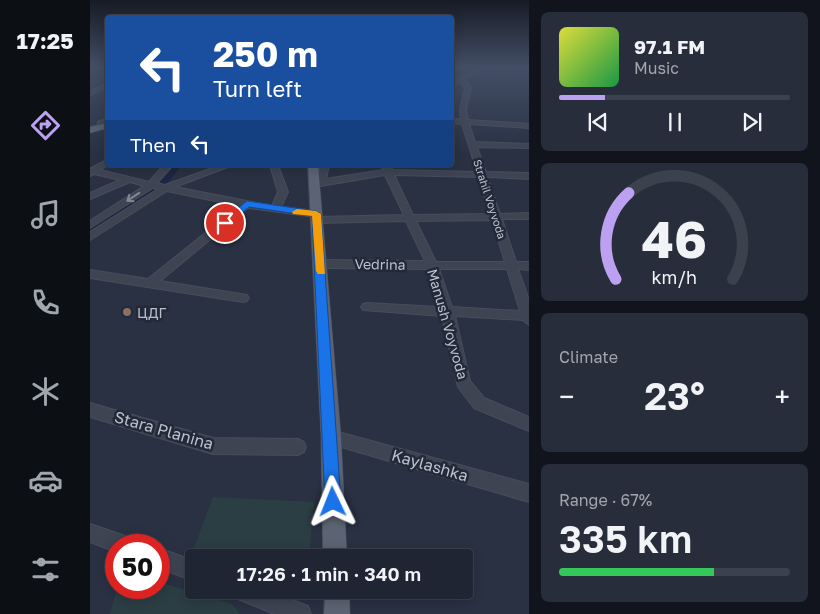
<!DOCTYPE html>
<html lang="en">
<head>
<meta charset="utf-8">
<style>
  body { margin:0; font-family:"Golos Text",sans-serif; background:#272d3a; color:#f1f3f6; height:100vh; display:flex; flex-direction:column; font-size:19px; white-space:nowrap }
  * { box-sizing:border-box; margin:0 }
  p { font-size:16px; color:#a1a5ac }
  .icon { flex:none; width:28px; height:28px; fill:none; stroke:currentColor; stroke-width:2; stroke-linecap:round; stroke-linejoin:round }
  .map { position:relative; flex:1; overflow:hidden }
  .details { display:flex; flex-direction:column; gap:12px; padding:12px; background:#11141c; width:291px }
  .details>* { flex:none }
  .hud { position:absolute; left:15px; top:15px; width:349px; height:152px; border-radius:5px; box-shadow:0 2px 12px #0003,0 0 0 1px #3c424d; background:#1a4fa0; color:#fff; overflow:hidden }
  .speed { position:absolute; left:15px; top:534px; display:flex; gap:10px; font-size:25px; font-weight:700; text-align:center }
  .speed>* { display:grid; place-content:center; width:65px; height:65px; border-radius:50%; background:#1f2532; box-shadow:0 2px 12px #0003,0 0 0 1px #3c424d; line-height:1 }
  .speed .limit { border:8px solid #d22; background:#fff; color:#111 }
  .pin { position:absolute; display:grid; place-items:center; width:42px; height:42px; color:#fff; margin:-21px; border:2px solid #fff; border-radius:50%; box-shadow:0 1px 5px #0007 }
  .me { position:absolute; width:55px; margin:-28px; rotate:358deg; stroke-linejoin:round; filter:drop-shadow(0 0 4px #0008) }
  .turn { display:flex; align-items:center; gap:18px; height:105px; padding:0 25px; font-size:22px }
  .turn .icon { width:65px; height:65px; stroke-width:2.5 }
  .turn b { display:block; font-size:35px; line-height:42px }
  .then { display:flex; align-items:center; height:48px; padding:0 25px; background:#0003; gap:10px; font-size:19px }
  .big { font-size:38px; font-weight:600; line-height:1.1 }
  .details .tile { flex:1; display:flex; flex-direction:column; justify-content:center; gap:8px; min-width:0; padding:0 18px; border-radius:8px; background:#272d3a }
  .details .dial { align-items:center; gap:0 }
  .dial svg { height:130px; overflow:visible; fill:none; stroke:#3c424d; stroke-width:7; stroke-linecap:round; text-anchor:middle }
  .dial text { fill:#f1f3f6; stroke:none }
  .song { display:flex; align-items:center; gap:15px }
  .cover { width:60px; height:60px; border-radius:8px; background:linear-gradient(135deg,hsl(60 70% 55%),hsl(140 70% 35%)) }
  .played { height:5px; border-radius:2px; background:linear-gradient(90deg,#bca0f2 20%,#3c424d 20%) }
  .keys { display:flex; justify-content:space-around; direction:ltr }
  .heat { display:flex; justify-content:space-between; align-items:center; font-size:28px; direction:ltr }
  .charge { height:8px; border-radius:4px; background:linear-gradient(90deg,#34c759 67%,#3c424d 0) }
  .trip { position:absolute; left:95px; top:549px; width:288px; height:50px; border-radius:5px; background:#1f2532; box-shadow:0 2px 12px #0003,0 0 0 1px #3c424d; font-weight:600; line-height:50px; text-align:center }
  main { display:flex; flex:1; min-height:0 }
  .tab-bar { display:flex; flex-direction:column; width:90px; justify-content:space-around; align-items:center; background:#0c0f14; color:#a1a5ac }
  .tab-bar .icon { width:35px; height:35px }
  .tab-bar .on { color:#bca0f2 }
  .tab-bar b { font-size:22px; color:#f1f3f6 }
  .map>svg:first-child { display:block }
  .green { fill:#2b3e44 }
  .lines { fill:none; stroke-linecap:round; stroke-linejoin:round }
  .canal { fill:#1c2741; fill-rule:evenodd }
  .minor-casing { stroke:#474d5c; stroke-width:2 }
  .major-casing { stroke:#474d5c; stroke-width:1 }
  .minor { fill:#3e4452; fill-rule:evenodd }
  .major { fill:#5c6372; fill-rule:evenodd }
  .oneway { stroke:#838895 }
  .route { fill:#1a73e8; stroke:#114b97 }
  .slow { fill:#f59e0b }
  .education-dot { fill:#8d6e63; stroke:#222938; stroke-width:2 }
  .labels { text-anchor:middle; dominant-baseline:central; stroke-width:5; stroke-linejoin:round; paint-order:stroke }
  .far-street-label { font-size:11px; fill:#bbc0cc; stroke:#222938 }
  .street-label { font-size:14px; fill:#bbc0cc; stroke:#222938 }
  .poi-label { font-size:14px; fill:#bbc0cc; stroke:#222938; text-anchor:start }
  .near-street-label { font-size:16px; fill:#bbc0cc; stroke:#222938 }
</style>
</head>
<body>
<main>
<nav class="tab-bar">
<b>17:25</b>
<svg class="icon on" aria-label="directions" viewBox="0 0 24 24"><path d="M12 3l9 9-9 9-9-9zM9 14v-3h6M13 9l2 2-2 2"/></svg>
<svg class="icon" aria-label="music" viewBox="0 0 24 24"><path d="M9 18V5l10-2v13"/><circle cx="6" cy="18" r="3"/><circle cx="16" cy="16" r="3"/></svg>
<svg class="icon" aria-label="phone" viewBox="0 0 24 24"><path d="M5 4h4l2 5-3 2q2 4 5 5l2-3 5 2v4C11 20 4 13 5 4z"/></svg>
<svg class="icon" aria-label="climate" viewBox="0 0 24 24"><path d="M12 3v18M4 7l16 10M4 17L20 7"/></svg>
<svg class="icon" aria-label="car" viewBox="0 0 24 24"><path d="M5 17H2v-5l4-1 3-4h7l3 4 3 1v5h-3M9 17h6M6 11h13"/><circle cx="7" cy="17" r="2"/><circle cx="17" cy="17" r="2"/></svg>
<svg class="icon" aria-label="filters" viewBox="0 0 24 24"><path d="M4 7h16M4 17h16"/><circle cx="9" cy="7" r="2"/><circle cx="15" cy="17" r="2"/></svg>
</nav>
<div class="map">
<svg width="439" height="614" viewBox="0 0 439 614">
  <rect width="100%" height="100%" fill="#293143"/>
  <path class="green" d="M123 497 224 502 220 548 214 557H128L104 548Z
    M69 582 142 604 150 614H20L27 588H69Z"/>
  <g class="lines">
    <path class="canal" d="M85 165H92L77 184 0 235V229L71 180Z"/>
    <defs>
      <path id="minor" d="M388 67H395L375 79 381 88 376 109 378 120 439 124V128L379 124 385 142 439 144V148L387 147 396 172 439 173V179L397 177 410 214 439 213V219H412L426 262H439V270L428 269 439 300V325L433 320 365 316 380 381 394 398 439 417V431L384 408 368 387 352 316 273 310 271 307 273 304 277 303 349 307 337 269 231 268 225 264 231 260 335 261 316 221 227 223 222 220 227 217 314 215 295 175 225 187 221 184 227 180 231 165H239L236 179 293 170V165H301L302 170 387 172 372 124 361 123V119H371L370 109 375 88 371 82 361 87V82ZM304 175 388 177 400 214 323 215ZM402 220 415 262H346L326 221ZM349 269H417L430 311 362 307Z
        M18 83V87L0 95V91Z
        M18 118V123L14 128H8V122Z
        M18 159V165L10 170 59 182 74 165H83L67 183 75 185 131 165H143L85 187 182 206 188 192 180 165H188L198 192 191 207 226 211 231 214 226 217 158 208 70 281 157 295 159 298 157 301 153 302 0 278V270L58 279 149 206 77 191 0 240V232L68 189 63 188 0 228V221L54 186 40 182 0 199V193L30 180 4 174 0 176V169Z
        M0 403 123 438 208 439 214 442 216 447 214 452 208 455 123 454 0 417Z
        M241 430 439 484V502L241 444 235 442 233 437 235 432Z
        M0 524 41 538 44 545H26V552L0 542Z
        M69 548 104 561V581L69 568Z
        M140 590H176L218 606 221 614H184L143 597Z"/>
      <path id="major" d="M18 123V128L0 133V127Z
        M218 165H228L251 437 257 558H233L231 437Z
        M235 590H259L260 614H234Z"/>
    </defs>
    <use href="#minor" class="minor-casing"/>
    <use href="#major" class="major-casing"/>
    <use href="#minor" class="minor"/>
    <use href="#major" class="major"/>
  </g>
  <defs><path id="oneway-shaft" d="M-6 0H5M1.5-3L5.5 0L1.5 3" fill="none" stroke-width="1.6" stroke-linecap="round" stroke-linejoin="round" transform="scale(1.25)"/></defs>
  <use class="oneway" href="#oneway-shaft" transform="translate(43 197) rotate(147)"/>
  <linearGradient id="sky" x2="0" y2="1"><stop stop-color="#171b25"/><stop offset="0.44" stop-color="#434e66"/><stop offset="1" stop-color="#434e66" stop-opacity="0"/></linearGradient>
  <rect width="439" height="153" fill="url(#sky)"/>
  <path class="route" d="M157 201 226 211 231 214 251 502 249 508 243 510 237 508 235 502 222 216 159 207 138 225H131V221Z"/>
  <path class="slow" d="M207 209 226 211 231 214 235 274H228L226 271 222 216 203 214 202 212Z"/>
  <circle class="education-dot" cx="37" cy="312" r="5"/>
  <g class="labels">
    <g class="far-street-label">
      <text transform="translate(400 199) rotate(72)">Strahil Voyvoda</text>
    </g>
    <g class="street-label">
      <text transform="translate(290 264) rotate(1)">Vedrina</text>
      <text transform="translate(358 324) rotate(74)">Manush Voyvoda</text>
    </g>
    <g class="poi-label">
      <text x="47" y="312">ЦДГ</text>
    </g>
    <g class="near-street-label">
      <text transform="translate(74 430) rotate(16)">Stara Planina</text>
      <text transform="translate(340 465) rotate(16)">Kaylashka</text>
    </g>
  </g>
</svg>
<div class="speed"><div class="limit">50</div></div>
<div class="pin" style="left:135px;top:223px;background:#d93025"><svg class="icon" aria-label="arrive" viewBox="0 0 24 24"><path d="M6 21V4h12l-3 4 3 4H6"/></svg></div>
<svg class="me" style="left:243px;top:502px" viewBox="-20 -20 40 40"><path d="M0-17L14 15 0 8-14 15z" fill="#1a73e8" stroke="#fff" stroke-width="4"/></svg>
<div class="trip">17:26 · 1 min · 340 m</div>
<div class="hud">
<div class="turn"><svg class="icon" aria-label="left" viewBox="0 0 24 24"><path d="M17 20v-9H6M10 6l-5 5 5 5"/></svg><div><b>250 m</b>Turn left</div></div>
<div class="then">Then<svg class="icon" aria-label="left" viewBox="0 0 24 24"><path d="M17 20v-9H6M10 6l-5 5 5 5"/></svg></div>
</div>
</div>
<section class="details">
<div class="tile">
<div class="song"><i class="cover"></i><div><b>97.1 FM</b><p>Music</p></div></div>
<div class="played"></div>
<div class="keys"><svg class="icon" aria-label="previous" viewBox="0 0 24 24"><path d="M18 5L8 12l10 7zM5 5v14"/></svg><svg class="icon" aria-label="pause" viewBox="0 0 24 24"><path d="M8 5v14M16 5v14"/></svg><svg class="icon" aria-label="next" viewBox="0 0 24 24"><path d="M6 5l10 7-10 7zM19 5v14"/></svg></div>
</div>
<div class="tile dial"><svg viewBox="0 0 100 80">
<path d="M14 69A42 42 0 1 1 86 69"/>
<path d="M14 69A42 42 0 0 1 22 16" stroke="#bca0f2"/>
<text x="50" y="56" font-size="32" font-weight="700">46</text>
<text x="50" y="72" font-size="11">km/h</text>
</svg></div>
<div class="tile"><p>Climate</p>
<div class="heat"><a>−</a><b class="big">23°</b><a>+</a></div>
</div>
<div class="tile"><p>Range · 67%</p><b class="big">335 km</b><div class="charge"></div></div>
</section>
</main>
</body>
</html>
